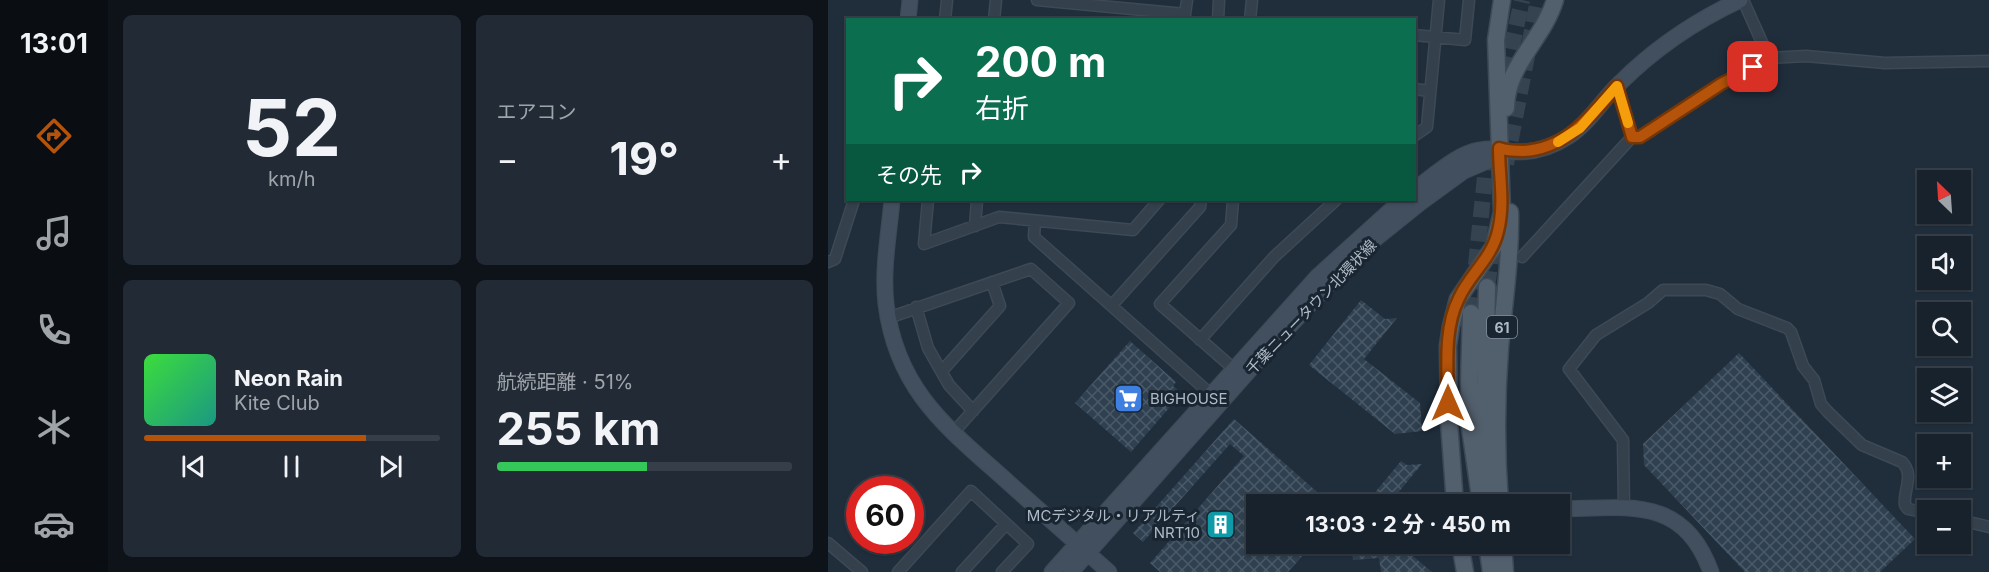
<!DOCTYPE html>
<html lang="ja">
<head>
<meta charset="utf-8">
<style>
  body { margin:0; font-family:Inter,"Noto Sans JP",sans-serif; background:#212a35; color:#f1f3f6; height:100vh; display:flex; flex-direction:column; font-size:22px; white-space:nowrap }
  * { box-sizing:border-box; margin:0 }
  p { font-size:20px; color:#9fa4aa }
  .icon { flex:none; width:33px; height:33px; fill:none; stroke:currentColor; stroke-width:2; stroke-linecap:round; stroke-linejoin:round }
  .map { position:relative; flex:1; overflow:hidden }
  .panel { display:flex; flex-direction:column; gap:15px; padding:15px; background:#0d1319; width:720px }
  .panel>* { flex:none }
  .banner { position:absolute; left:18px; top:18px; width:570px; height:183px; border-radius:0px; box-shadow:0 2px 4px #0004,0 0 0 2px #363f49; background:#0b6e4f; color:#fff; overflow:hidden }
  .needle { width:39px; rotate:335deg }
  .tools { position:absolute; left:1089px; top:170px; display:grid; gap:12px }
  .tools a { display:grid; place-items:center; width:54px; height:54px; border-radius:0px; background:#18222d; box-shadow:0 2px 4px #0004,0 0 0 2px #363f49; font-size:30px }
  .speed { position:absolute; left:18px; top:476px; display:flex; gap:12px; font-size:30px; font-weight:700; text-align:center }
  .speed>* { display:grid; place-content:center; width:78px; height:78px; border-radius:50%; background:#18222d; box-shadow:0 2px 4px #0004,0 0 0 2px #363f49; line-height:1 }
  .speed .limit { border:9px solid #d22; background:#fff; color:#111 }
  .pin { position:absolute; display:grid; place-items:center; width:51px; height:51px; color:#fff; margin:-26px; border-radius:12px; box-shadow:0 3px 9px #0006 }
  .me { position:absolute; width:66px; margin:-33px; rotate:0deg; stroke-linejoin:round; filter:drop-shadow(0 0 4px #0008) }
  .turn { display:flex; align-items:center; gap:21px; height:126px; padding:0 30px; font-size:27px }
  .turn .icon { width:78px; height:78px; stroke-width:2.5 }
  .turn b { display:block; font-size:42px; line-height:51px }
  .then { display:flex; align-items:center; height:57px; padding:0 30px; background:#0003; gap:12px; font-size:22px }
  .big { font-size:45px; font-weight:700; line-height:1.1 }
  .panel .widget { flex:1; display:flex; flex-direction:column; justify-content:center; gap:9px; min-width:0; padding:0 21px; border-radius:9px; background:#212a35 }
  .panel .dial { align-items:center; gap:0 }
  .dial b { font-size:78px; line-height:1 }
  .song { display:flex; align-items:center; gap:18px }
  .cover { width:72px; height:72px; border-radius:9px; background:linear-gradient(135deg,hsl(120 70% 55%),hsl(170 70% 35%)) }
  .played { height:6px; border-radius:3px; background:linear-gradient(90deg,#b45309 75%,#363f49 75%) }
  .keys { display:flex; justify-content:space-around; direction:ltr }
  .heat { display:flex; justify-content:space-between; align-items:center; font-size:33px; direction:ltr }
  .charge { height:9px; border-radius:4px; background:linear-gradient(90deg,#34c759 51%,#363f49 0) }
  .panel .tiles { flex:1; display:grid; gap:15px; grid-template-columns:repeat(2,1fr) }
  .trip { position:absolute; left:418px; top:494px; width:324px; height:60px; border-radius:0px; background:#18222d; box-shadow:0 2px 4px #0004,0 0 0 2px #363f49; font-weight:700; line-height:60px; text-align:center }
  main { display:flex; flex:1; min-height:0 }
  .tabs { display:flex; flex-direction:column; width:108px; justify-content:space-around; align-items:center; background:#0a0e12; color:#9fa4aa }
  .tabs .icon { width:42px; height:42px }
  .tabs .active { color:#b45309 }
  .tabs b { font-size:27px; color:#f1f3f6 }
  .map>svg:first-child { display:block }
  .building { fill:url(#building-cross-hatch) }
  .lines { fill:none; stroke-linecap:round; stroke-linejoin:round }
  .primary-tunnel { stroke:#354351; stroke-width:16; stroke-dasharray:16 8; stroke-linecap:butt }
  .street-casing { stroke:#3d4955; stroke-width:13 }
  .secondary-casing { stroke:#3d4955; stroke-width:17 }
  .primary-casing { stroke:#3d4955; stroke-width:19 }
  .street { stroke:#34404c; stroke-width:10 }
  .secondary { stroke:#424f5f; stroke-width:15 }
  .primary { stroke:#525f6c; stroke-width:16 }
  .route-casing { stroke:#753606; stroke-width:15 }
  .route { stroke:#b45309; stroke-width:10 }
  .slow { stroke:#f59e0b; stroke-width:10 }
  .labels { text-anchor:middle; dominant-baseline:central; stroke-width:6; stroke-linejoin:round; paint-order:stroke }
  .shield { fill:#192530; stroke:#828e9a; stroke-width:1.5 }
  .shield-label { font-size:14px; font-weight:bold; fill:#afbbc8 }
  .street-label { font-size:15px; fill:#afbbc8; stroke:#192530 }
  .poi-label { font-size:15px; fill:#afbbc8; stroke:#192530; text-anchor:start }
</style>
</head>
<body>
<main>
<nav class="tabs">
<b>13:01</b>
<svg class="icon active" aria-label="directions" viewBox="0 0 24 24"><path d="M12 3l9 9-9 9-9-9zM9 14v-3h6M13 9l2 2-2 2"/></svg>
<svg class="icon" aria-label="music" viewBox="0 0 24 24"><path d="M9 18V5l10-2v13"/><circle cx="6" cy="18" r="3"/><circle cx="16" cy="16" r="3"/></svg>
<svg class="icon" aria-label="phone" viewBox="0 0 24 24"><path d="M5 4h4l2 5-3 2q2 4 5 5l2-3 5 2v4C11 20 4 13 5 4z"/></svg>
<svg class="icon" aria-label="climate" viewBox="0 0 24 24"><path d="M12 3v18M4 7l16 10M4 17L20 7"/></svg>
<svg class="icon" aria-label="car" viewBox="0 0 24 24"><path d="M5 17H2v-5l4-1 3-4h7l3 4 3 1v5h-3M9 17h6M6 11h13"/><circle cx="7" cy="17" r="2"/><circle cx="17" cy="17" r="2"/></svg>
</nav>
<section class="panel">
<div class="tiles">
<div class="widget dial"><b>52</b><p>km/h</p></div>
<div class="widget"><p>エアコン</p>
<div class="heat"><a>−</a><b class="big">19°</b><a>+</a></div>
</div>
<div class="widget">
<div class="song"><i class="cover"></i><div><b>Neon Rain</b><p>Kite Club</p></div></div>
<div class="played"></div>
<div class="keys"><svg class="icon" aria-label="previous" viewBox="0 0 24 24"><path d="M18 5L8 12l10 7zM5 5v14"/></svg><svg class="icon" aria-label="pause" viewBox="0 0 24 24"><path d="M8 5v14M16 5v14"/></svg><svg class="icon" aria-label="next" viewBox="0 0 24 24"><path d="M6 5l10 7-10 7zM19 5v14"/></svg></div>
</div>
<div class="widget"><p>航続距離 · 51%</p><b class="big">255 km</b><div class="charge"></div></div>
</div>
</section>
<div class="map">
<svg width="1161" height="572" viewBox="0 0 1161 572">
  <defs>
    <pattern id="building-cross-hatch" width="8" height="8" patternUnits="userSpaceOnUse" patternTransform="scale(1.5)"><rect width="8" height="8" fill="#2f4050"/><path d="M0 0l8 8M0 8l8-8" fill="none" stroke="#4b5a68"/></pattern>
  </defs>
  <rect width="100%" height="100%" fill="#202e3c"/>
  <path class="building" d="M533 300 557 319 569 318 536 359 592 403 594 431 567 434 481 365Z
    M302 341 348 382 345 386 354 393 303 452 247 403Z
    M911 353 1087 539 1052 572H917L816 465 815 444Z
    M406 419 496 498V504H429V543H486L460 572H332L322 563 416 456 402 444 315 542 305 533Z
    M573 461 579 465 594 464 569 494 570 504H515L514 499 544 496Z
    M523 543H569L604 572H553L551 558 525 560Z"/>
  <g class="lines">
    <path class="primary-tunnel" d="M673 96 694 0
      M678 164 710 0
      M659 287 665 246
      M643 313 657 177 663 148"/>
    <defs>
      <path id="street" d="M209 0 357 14V20
        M915 0 941 58 978 56 1057 63 1161 61
        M357 14 359 0
        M117 20 119 0
        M166 20 168 0
        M390 20 391 0
        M422 20 424 0
        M586 35 637 40 641 0
        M789 86 804 137H812L893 84 941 58
        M586 89 602 91
        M586 136 599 127 611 0
        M100 200 96 244 171 217 305 230 331 200
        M405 200 403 225 332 304 406 369
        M207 221 206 237 377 389
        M147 226 149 200
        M694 257 804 137
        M0 262 7 259 26 200
        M285 304 372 207 373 200
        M88 307 100 348 121 385 145 411
        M60 318 203 269 241 303 125 433
        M372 340 446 257 508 200
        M114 371 172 306 164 282
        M796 508 795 440 741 369 768 335 820 303 835 290H878L892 294 910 309 959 328 963 332 975 366 986 380 993 404 1000 412 1034 445 1074 462C1087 475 1075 490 1077 505L1080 509 1100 513
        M1132 520 1161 527
        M0 543 34 572
        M70 572 143 491 200 544 174 572
        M134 572 178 524"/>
      <path id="secondary" d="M80 20 82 0
        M586 190C606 176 628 154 652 150 662 148 670 149 679 151 701 154 723 148 741 136 761 123 774 100 792 83 827 48 867 21 912 0
        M64 200C61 234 54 270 58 304 69 392 121 429 182 484 215 513 248 543 281 572
        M732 509C800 508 855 495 883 572
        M224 572 490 276 574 200
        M243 572 442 347 517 267 546 240 592 203 636 171 671 156 678 151"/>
      <path id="primary" d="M678 108C678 65 715 40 727 0
        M659 287 656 440 660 493
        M643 313 641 382 642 428 653 504
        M627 504 621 422 620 346 623 326 630 299 666 246 674 212 668 40 674 0
        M672 504C668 452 668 400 672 348 676 303 683 257 682 212
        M632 543 637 572
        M659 543 663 572
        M675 543 677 572"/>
    </defs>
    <use href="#street" class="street-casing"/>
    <use href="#secondary" class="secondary-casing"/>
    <use href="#primary" class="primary-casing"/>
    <use href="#street" class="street"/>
    <use href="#secondary" class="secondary"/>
    <use href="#primary" class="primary"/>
  </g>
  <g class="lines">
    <defs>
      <path id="route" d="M620 403C620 370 615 329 631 298 642 274 664 258 670 231 677 204 671 175 671 148 679 151 686 151 695 151 738 149 763 116 789 86L804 137H812L893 84 925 67"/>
    </defs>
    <use href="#route" class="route-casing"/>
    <use href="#route" class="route"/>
    <path class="slow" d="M730 142 752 128 789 86 800 123"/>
  </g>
  <defs>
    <symbol id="supermarket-square" viewBox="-11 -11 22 22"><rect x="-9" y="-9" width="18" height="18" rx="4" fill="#3f7fe0" stroke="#192530"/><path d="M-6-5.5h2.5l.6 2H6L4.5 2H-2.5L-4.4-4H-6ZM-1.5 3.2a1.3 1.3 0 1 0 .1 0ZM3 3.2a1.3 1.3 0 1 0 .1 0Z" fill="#fff"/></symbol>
    <symbol id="building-square" viewBox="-11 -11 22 22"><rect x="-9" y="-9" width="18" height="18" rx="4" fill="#0f9aa8" stroke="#192530"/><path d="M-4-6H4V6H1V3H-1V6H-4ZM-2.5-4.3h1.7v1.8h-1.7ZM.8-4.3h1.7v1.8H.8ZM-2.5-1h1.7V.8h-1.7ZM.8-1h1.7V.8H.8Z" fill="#fff"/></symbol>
  </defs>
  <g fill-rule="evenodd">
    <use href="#supermarket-square" x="284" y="382" width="33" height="33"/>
    <use href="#building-square" x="376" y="508" width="33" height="33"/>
  </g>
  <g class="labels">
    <rect class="shield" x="659" y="316" width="30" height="22" rx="4.5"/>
    <g class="shield-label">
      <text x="674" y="327">61</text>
    </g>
    <g class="street-label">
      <text transform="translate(483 307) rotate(-46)">千葉ニュータウン北環状線</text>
    </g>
    <g class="poi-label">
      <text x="322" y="398">BIGHOUSE</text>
      <text x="372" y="515" text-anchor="end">MCデジタル・リアルティ<tspan x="372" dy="17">NRT10</tspan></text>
    </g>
  </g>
</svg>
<div class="tools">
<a><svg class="needle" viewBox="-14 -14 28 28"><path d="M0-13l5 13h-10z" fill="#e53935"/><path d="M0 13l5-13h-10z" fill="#9fa4aa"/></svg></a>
<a><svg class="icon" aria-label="sound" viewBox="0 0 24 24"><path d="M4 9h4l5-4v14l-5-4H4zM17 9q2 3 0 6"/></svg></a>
<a><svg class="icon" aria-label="search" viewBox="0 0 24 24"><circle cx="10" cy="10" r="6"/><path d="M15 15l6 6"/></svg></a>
<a><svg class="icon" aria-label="layers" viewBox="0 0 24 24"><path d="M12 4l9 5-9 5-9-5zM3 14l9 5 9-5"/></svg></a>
<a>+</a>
<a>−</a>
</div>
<div class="speed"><div class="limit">60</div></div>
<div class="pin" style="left:925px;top:67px;background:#d93025"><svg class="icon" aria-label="arrive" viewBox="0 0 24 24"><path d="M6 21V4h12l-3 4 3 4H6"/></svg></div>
<svg class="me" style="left:620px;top:403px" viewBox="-20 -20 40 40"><path d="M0-17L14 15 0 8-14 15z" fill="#b45309" stroke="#fff" stroke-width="4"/></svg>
<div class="trip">13:03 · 2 分 · 450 m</div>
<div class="banner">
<div class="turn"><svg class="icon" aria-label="right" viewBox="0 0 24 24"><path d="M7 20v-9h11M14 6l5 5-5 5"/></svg><div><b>200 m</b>右折</div></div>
<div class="then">その先<svg class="icon" aria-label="right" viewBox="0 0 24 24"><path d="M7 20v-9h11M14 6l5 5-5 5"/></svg></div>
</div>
</div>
</main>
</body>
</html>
